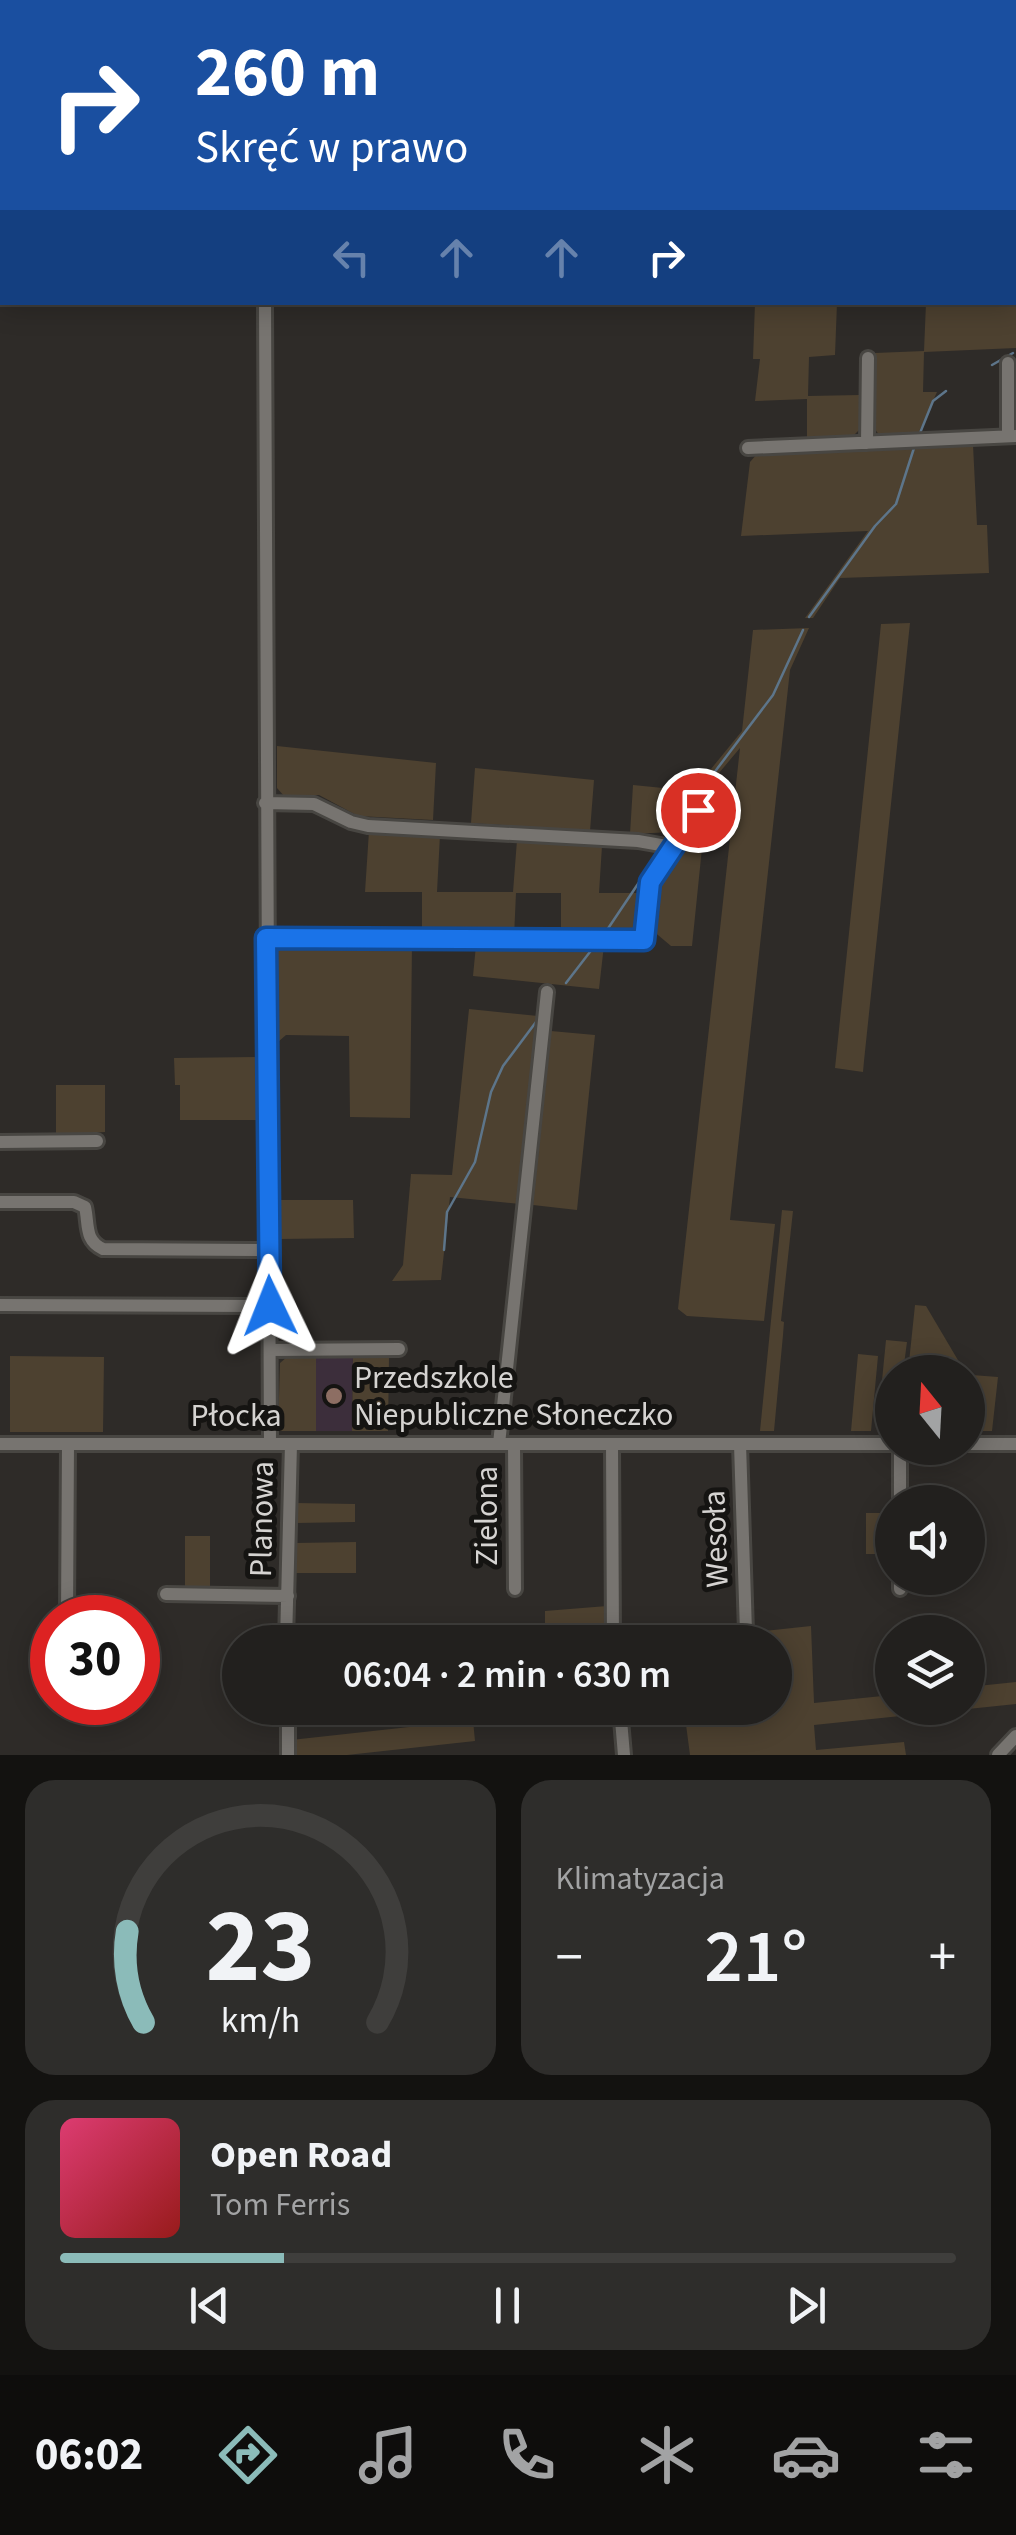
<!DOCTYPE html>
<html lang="pl">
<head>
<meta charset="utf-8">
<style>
  body { margin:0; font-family:"Source Sans 3",sans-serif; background:#2e2d2b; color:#f1f3f6; height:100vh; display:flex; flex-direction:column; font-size:38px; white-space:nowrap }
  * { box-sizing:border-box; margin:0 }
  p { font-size:32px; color:#a2a3a4 }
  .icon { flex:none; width:55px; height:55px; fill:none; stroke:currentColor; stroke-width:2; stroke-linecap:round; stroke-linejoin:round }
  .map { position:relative; height:1755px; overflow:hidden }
  .panel { display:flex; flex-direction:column; gap:25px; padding:25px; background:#131210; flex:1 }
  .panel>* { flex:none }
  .top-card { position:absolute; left:0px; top:0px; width:1018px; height:305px; box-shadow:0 5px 25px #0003,0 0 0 2px #3f3e3c; background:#1a4fa0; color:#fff; overflow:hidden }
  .needle { width:65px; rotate:342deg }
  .controls { position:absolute; left:875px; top:1355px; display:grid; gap:20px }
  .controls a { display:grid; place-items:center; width:110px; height:110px; border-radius:50%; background:#22201e; box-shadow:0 5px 25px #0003,0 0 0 2px #3f3e3c; font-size:50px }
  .speed { position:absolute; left:30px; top:1595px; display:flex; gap:20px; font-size:50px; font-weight:700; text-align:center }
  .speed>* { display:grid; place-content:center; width:130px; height:130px; border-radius:50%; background:#22201e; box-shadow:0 5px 25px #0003,0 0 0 2px #3f3e3c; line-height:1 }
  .speed .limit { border:15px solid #d22; background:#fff; color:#111 }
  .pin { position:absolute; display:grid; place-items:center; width:85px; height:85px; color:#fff; margin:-42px; border:5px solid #fff; border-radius:50%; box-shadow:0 2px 10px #0007 }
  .me { position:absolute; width:110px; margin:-55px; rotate:358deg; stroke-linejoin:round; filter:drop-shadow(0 0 8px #0008) }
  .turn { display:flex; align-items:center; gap:35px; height:210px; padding:0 30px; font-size:45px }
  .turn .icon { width:130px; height:130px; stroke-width:2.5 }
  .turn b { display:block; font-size:70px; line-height:85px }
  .lanes { display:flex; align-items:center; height:95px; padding:0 30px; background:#0003; justify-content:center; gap:50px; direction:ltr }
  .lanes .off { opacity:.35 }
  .big { font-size:75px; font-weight:600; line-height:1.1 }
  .panel .tile { flex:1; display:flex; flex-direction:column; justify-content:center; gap:15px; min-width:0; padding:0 35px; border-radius:30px; background:#2e2d2b }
  .panel .dial { align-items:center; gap:0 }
  .dial svg { height:260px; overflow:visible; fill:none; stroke:#3f3e3c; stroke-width:7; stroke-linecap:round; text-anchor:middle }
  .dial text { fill:#f1f3f6; stroke:none }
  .song { display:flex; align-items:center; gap:30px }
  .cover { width:120px; height:120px; border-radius:15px; background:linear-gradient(135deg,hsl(340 70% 55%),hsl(0 70% 35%)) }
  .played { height:10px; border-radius:5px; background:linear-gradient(90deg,#8bbbb9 25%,#3f3e3c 25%) }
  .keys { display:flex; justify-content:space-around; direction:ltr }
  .heat { display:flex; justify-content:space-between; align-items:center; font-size:55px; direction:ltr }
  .panel .tiles { flex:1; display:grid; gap:25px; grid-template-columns:1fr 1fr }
  .tile:last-child { grid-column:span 2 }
  .trip { position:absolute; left:222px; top:1625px; width:570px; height:100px; border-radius:50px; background:#22201e; box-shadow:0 5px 25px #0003,0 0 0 2px #3f3e3c; font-weight:600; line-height:100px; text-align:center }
  .dock { display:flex; height:160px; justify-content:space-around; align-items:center; background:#0e0d0c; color:#a2a3a4 }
  .dock .icon { width:70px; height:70px }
  .dock .current { color:#8bbbb9 }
  .dock b { font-size:45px; color:#f1f3f6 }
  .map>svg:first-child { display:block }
  .education { fill:#3c2e3b }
  .green { fill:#4d4130 }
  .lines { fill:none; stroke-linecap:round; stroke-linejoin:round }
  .stream { stroke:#5d758a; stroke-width:2.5 }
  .minor-casing { stroke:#484642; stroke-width:18 }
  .minor { stroke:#777470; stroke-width:12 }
  .route-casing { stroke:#114b97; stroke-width:25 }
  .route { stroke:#1a73e8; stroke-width:18 }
  .education-dot { fill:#8d6e63; stroke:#151412; stroke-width:4 }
  .labels { text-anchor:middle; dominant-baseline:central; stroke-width:10; stroke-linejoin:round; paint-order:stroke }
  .poi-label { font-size:32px; fill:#d5d3d1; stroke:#151412; text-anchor:start }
  .street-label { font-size:32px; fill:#d5d3d1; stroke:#151412 }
</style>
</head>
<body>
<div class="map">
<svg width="1016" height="1755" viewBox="0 0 1016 1755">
  <rect width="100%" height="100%" fill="#2e2b28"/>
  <path class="education" d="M316 1357H353L352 1431H316Z"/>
  <path class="green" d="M1016 296V348L924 352 923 392H937L918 434 880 436 874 428 875 353 924 351 926 303 1015 302Z
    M755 303H837L835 355 809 357 808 396 860 395V429L853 436 807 438V399L755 401 760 359H753Z
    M973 445 977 525H987L989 573 840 578 813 618H805L868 531 741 536 750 462 757 454Z
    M910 623 864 1061 863 1072 835 1068 881 624Z
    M809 628 790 670 730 1220 775 1224 764 1321 687 1316 678 1309 740 748 703 792H693L692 805 673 832 630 834 633 785 693 791 742 731 753 630Z
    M277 746 436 763 433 820 358 816 319 795 284 796 277 788Z
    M475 768 594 780 590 831 471 823Z
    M706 809 692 946H671L652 930 655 884Z
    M369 831 440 835 437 892H513L517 840 602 846 599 893H641L638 931 629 938H561V893H516L514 937H422V892H365Z
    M277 942 412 944 410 1118 350 1117 349 1036 286 1035 278 1042Z
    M476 945H604L599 989 473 976Z
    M469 1009 538 1016 520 1204 450 1197 441 1280 392 1281 403 1265 411 1174 452 1175Z
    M551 1031 595 1035 577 1210 533 1205Z
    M262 1057 263 1120H180V1085H175L174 1058Z
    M56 1085H105V1132L56 1135Z
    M279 1200H353L354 1238 279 1239Z
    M782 1210 793 1211 781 1321 784 1322 783 1335 774 1431H760Z
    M915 1305 926 1306 965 1372H908Z
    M886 1340 907 1342 903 1372H892V1431H877Z
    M858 1354 878 1356 871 1431H851Z
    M10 1356 104 1357 103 1432H10Z
    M287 1357H316V1431H278L280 1363Z
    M353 1357H389L388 1431H352Z
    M972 1375 998 1377 992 1431H968Z
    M296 1503 355 1504V1522L296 1523Z
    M866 1513H892V1554H866Z
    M185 1536H210V1588H185Z
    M356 1542V1573H295L296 1543Z
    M607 1606V1625L545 1632V1611Z
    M811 1626 814 1703 892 1695V1708H968V1687L1016 1682V1704L814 1725 816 1750 904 1742 906 1755H690L685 1717 628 1723 626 1708H775V1642H662Z
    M473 1720 475 1741 347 1755H291V1740Z"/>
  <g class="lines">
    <path class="stream" d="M312 0 314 2
      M145 2V0
      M0 232 2 230
      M992 365 1013 353
      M920 433 933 401 946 391
      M809 617 875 526 896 504 914 448
      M701 790 773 695 803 630
      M605 933 654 860
      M566 983 593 948
      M444 1250 447 1212 475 1162 491 1092 503 1066 536 1022"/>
    <defs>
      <path id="minor" d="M263 0V2
        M391 2V0
        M996 2 997 0
        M1015 288H1016
        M265 302 270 1444
        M1008 363V436
        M867 443 868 358
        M748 448 1016 436
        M265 803 314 804 351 822 368 826 638 841 672 847
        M266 938 644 940 649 882 697 810 701 797
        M0 1142 97 1141
        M0 1202H74L85 1207C89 1224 84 1240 103 1249L268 1250
        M0 1305 270 1306
        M270 1350 399 1349
        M0 1444H892
        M499 1444 547 992
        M514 1444 515 1589
        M612 1444 613 1642
        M740 1444 746 1632
        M968 1444H1016
        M900 1502V1448
        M900 1589V1578
        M166 1594 288 1596
        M67 1618 68 1444
        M286 1642 291 1444
        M620 1708 624 1755
        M288 1755V1708
        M998 1755 1016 1736"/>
    </defs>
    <use href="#minor" class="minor-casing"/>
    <use href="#minor" class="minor"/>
  </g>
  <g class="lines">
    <defs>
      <path id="route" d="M270 1306 266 938 644 940 650 882 698 810"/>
    </defs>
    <use href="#route" class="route-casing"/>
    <use href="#route" class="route"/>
  </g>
  <circle class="education-dot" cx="334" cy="1396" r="10"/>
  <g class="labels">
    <g class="poi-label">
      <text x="354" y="1378">Przedszkole<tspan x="354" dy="37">Niepubliczne Słoneczko</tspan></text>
    </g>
    <g class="street-label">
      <text x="236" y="1416">Płocka</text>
      <text transform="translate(487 1516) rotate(-90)">Zielona</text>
      <text transform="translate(262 1519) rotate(-89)">Planowa</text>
      <text transform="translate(716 1539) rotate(-92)">Wesoła</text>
    </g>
  </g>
</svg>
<div class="controls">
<a><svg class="needle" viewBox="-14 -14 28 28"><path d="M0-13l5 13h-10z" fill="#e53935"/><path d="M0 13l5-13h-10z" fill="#a2a3a4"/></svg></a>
<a><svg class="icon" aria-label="sound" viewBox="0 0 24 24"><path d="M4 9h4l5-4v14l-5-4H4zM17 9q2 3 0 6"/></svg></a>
<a><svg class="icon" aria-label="layers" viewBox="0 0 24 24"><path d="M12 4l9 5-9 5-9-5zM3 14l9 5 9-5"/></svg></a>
</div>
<div class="speed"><div class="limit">30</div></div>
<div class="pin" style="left:698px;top:810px;background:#d93025"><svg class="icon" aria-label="arrive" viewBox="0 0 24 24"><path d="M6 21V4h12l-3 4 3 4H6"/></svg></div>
<svg class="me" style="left:270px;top:1306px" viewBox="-20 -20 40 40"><path d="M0-17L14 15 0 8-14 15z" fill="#1a73e8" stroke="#fff" stroke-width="4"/></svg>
<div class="trip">06:04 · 2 min · 630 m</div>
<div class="top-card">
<div class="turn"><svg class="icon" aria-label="right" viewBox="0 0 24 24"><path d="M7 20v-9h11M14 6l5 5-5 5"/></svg><div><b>260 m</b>Skręć w prawo</div></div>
<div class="lanes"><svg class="icon off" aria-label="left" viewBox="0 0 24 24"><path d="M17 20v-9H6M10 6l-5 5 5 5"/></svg><svg class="icon off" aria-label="ahead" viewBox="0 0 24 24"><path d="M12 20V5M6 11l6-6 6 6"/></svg><svg class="icon off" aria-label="ahead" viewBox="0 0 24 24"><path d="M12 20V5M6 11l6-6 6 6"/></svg><svg class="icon" aria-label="right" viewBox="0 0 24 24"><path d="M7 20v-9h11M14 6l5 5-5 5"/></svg></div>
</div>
</div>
<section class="panel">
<div class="tiles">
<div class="tile dial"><svg viewBox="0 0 100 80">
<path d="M14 69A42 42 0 1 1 86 69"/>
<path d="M14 69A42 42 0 0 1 9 41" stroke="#8bbbb9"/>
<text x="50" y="56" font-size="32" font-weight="700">23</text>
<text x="50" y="72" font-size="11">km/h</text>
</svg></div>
<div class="tile"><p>Klimatyzacja</p>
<div class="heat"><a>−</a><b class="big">21°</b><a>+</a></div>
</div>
<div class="tile">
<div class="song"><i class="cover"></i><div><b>Open Road</b><p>Tom Ferris</p></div></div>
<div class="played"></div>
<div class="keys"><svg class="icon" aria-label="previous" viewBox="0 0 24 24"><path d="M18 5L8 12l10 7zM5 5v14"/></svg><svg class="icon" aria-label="pause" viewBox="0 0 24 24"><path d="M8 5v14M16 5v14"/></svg><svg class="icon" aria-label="next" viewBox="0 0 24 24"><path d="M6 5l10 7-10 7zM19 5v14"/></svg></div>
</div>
</div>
</section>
<nav class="dock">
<b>06:02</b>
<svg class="icon current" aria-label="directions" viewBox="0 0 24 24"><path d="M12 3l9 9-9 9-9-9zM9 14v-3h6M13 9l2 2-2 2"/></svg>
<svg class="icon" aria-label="music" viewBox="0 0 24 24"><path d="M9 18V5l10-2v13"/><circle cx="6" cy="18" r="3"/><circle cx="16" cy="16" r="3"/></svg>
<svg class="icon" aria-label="phone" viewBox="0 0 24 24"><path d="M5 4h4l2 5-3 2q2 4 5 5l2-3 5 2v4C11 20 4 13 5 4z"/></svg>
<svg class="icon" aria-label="climate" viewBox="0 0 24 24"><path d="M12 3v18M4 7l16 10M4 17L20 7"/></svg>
<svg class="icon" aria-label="car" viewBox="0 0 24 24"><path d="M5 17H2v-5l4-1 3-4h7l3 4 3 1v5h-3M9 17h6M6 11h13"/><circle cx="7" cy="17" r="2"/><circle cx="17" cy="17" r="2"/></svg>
<svg class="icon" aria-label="filters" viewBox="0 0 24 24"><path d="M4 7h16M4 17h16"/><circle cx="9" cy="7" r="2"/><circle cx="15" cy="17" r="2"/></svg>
</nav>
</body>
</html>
